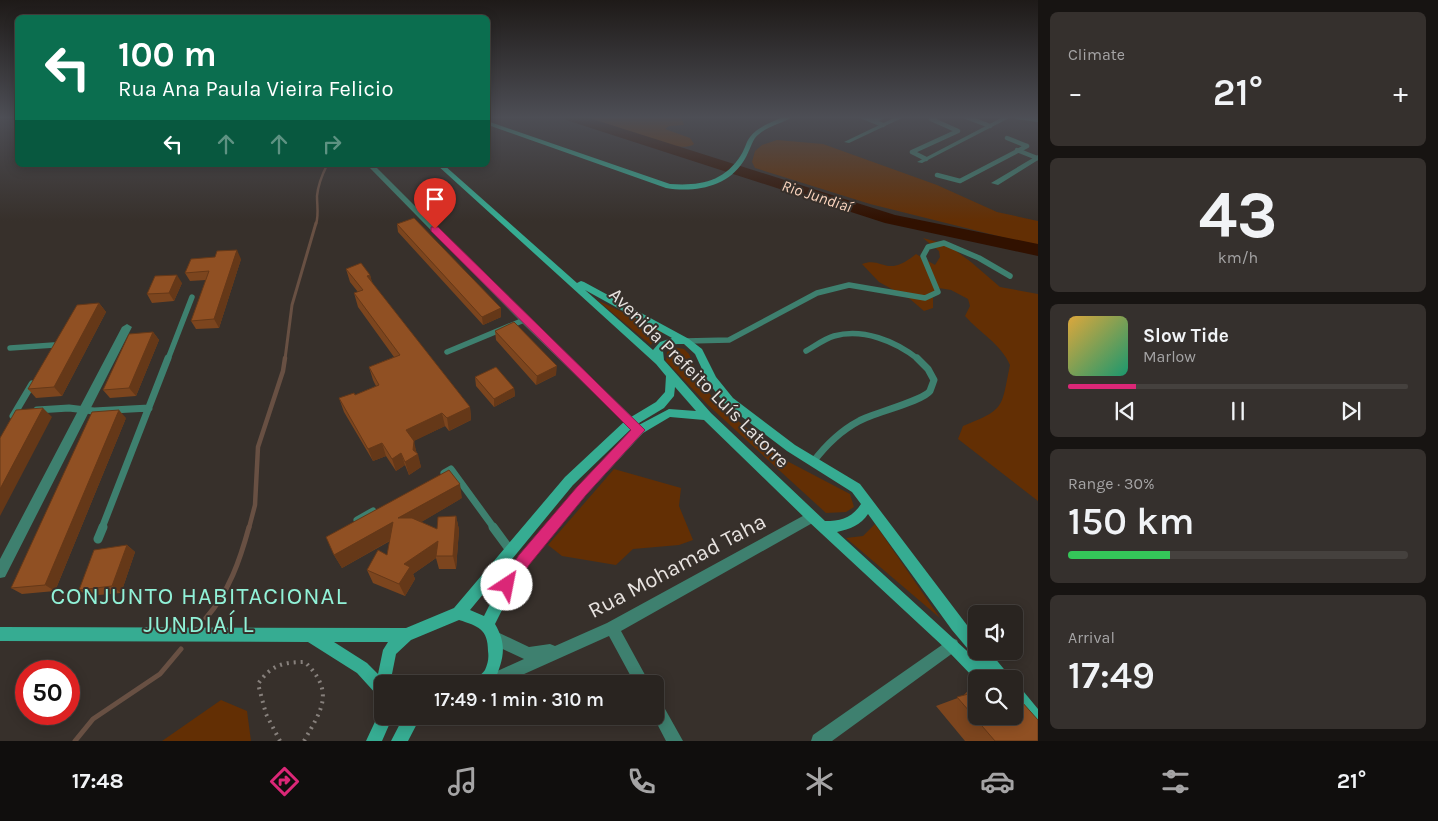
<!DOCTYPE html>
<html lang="en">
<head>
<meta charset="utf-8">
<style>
  body { margin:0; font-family:Karla,sans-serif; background:#35302d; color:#f1f3f6; height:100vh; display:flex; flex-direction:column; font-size:19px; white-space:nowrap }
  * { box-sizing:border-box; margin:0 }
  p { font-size:16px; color:#a5a4a5 }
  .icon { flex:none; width:28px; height:28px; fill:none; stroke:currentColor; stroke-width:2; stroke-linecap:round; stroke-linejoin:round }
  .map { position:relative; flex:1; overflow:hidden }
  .drawer { display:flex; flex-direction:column; gap:12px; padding:12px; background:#171412; width:400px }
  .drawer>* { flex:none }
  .banner { position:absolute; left:15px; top:15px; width:475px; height:152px; border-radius:8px; box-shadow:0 2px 12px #0003,0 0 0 1px #45413e; background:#0b6e4f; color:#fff; overflow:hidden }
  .tools { position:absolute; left:968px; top:605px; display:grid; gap:10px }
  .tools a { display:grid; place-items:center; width:55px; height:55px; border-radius:8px; background:#292420; box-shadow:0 2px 12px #0003,0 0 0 1px #45413e; font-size:25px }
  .speed { position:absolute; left:15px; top:660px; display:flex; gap:10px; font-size:25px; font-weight:700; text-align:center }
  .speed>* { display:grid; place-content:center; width:65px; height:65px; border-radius:50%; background:#292420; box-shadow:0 2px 12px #0003,0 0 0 1px #45413e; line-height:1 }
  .speed .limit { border:8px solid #d22; background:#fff; color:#111 }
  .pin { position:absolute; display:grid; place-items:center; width:42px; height:42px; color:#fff; margin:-51px -21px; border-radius:50% 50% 50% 0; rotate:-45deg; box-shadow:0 0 5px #0007 }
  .pin .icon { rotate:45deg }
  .me { position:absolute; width:55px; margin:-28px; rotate:34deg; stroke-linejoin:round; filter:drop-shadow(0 0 4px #0008) }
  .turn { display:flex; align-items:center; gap:18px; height:105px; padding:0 20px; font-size:22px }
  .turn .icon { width:65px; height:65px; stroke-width:2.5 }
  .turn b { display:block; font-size:35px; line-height:42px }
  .lanes { display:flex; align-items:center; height:48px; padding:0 20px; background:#0003; justify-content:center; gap:25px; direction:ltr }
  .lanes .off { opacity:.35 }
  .big { font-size:38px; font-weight:600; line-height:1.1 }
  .drawer .widget { flex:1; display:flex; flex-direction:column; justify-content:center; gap:8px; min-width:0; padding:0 18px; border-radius:8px; background:#35302d }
  .drawer .dial { align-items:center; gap:0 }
  .dial b { font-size:65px; line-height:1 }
  .song { display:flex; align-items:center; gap:15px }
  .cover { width:60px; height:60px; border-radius:8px; background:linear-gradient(135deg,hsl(40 70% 55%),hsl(160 70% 35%)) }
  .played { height:5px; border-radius:2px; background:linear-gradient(90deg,#db2777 20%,#45413e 20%) }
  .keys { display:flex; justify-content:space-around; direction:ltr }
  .heat { display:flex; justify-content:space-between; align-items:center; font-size:28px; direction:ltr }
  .charge { height:8px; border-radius:4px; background:linear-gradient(90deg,#34c759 30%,#45413e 0) }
  .trip { position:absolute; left:374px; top:675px; width:290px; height:50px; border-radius:8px; background:#292420; box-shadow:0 2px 12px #0003,0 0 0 1px #45413e; font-weight:600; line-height:50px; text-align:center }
  .tabs { display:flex; height:80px; justify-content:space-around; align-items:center; background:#100e0d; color:#a5a4a5 }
  .tabs .icon { width:35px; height:35px }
  .tabs .on { color:#db2777 }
  .tabs b { font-size:22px; color:#f1f3f6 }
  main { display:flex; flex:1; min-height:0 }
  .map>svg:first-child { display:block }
  .green { fill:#632f04 }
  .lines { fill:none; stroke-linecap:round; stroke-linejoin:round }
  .stream-far3 { stroke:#685043; stroke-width:2.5 }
  .stream-far2 { stroke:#685043; stroke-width:3 }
  .stream-far1 { stroke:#685043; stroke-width:4.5 }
  .stream { stroke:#685043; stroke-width:5 }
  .river { fill:#311100; fill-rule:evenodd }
  .path { stroke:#87807c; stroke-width:4; stroke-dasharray:2 5; stroke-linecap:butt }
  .service-far3 { stroke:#3e806f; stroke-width:4.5 }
  .service-far2 { stroke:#3e806f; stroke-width:5.5 }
  .service-far1 { stroke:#3e806f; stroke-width:7 }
  .service { stroke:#3e806f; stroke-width:9 }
  .minor { fill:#3e806f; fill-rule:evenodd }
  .secondary { fill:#36ac92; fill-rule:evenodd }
  .wall { fill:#7c451e }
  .shaded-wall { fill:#653818 }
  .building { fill:#905023; stroke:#653818 }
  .route { fill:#db2777; stroke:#8e194d }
  .labels { text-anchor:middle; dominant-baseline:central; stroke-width:4; stroke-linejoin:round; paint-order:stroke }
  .far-water-label { font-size:16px; font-style:italic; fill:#fcd5be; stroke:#37302b }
  .street-label { font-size:19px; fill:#e8e3e0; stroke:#37302b }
  .near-street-label { font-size:22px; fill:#e8e3e0; stroke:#37302b }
  .near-neighbourhood-label { font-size:24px; letter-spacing:1px; fill:#91f2d8; stroke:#37302b }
</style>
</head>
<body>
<main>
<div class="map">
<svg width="1038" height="741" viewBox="0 0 1038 741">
  <rect width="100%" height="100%" fill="#37302b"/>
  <path class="green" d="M588 117H681L684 125 669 126 665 129 690 138 694 144C680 156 605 124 588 117Z
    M777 140 823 144 937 185 997 212 1038 221V246L870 204 755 168 752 162 755 151 762 145Z
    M923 238 948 245 971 262 1000 287 1038 294V501L958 439 963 426C1006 409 1001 408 1010 365 1001 344 980 333 965 316L970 306 968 299 951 290 939 288 933 294V308L924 311 910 299 879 282 862 264C883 256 886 279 916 254L935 265 940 257 939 251Z
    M597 300 664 332 655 338 651 345Z
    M673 347 684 349 689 354 698 376 716 403 787 461 850 494 854 507 846 512 826 513 708 405 666 361 667 352Z
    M614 469 681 488 679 506 693 540 679 545 633 549 616 565 562 556 548 545Z
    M875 524 940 618 846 538 863 536Z
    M221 700 247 711 251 741H162Z"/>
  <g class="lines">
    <path class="stream-far3" d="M316 224C319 215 317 206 317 196 318 185 322 175 327 165"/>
    <path class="stream-far2" d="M285 359 292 305 316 223"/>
    <path class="stream-far1" d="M249 528 255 505 258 447 283 371 285 358"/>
    <path class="stream" d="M206 618C229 592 240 560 249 527
      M75 741 93 719 160 674 181 649"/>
    <path class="river" d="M564 117H586L895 215 1038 244V256L885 223 566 120Z"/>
    <path class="path" d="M280 741 266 714 258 684C271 665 283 662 305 662 335 692 322 709 304 741"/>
    <path class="service-far3" d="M863 117 883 125
      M966 117 990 126
      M873 121 882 117
      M1007 138 1027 146
      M1017 150 1037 158
      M912 152 958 131 931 119 935 117
      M912 152 926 159
      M937 175 960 181 1027 146"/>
    <path class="service-far2" d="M686 341 729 340 817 293 849 285 925 298 938 292 923 256 928 247 944 243 979 258 1010 276
      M10 348 54 345
      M806 351C815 346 824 339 834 336 863 328 895 341 918 359
      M447 352 524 320
      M168 359 192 297"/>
    <path class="service-far1" d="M37 410 69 408 94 411 149 408
      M13 416 32 384
      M813 462C826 445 840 431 859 421 873 413 923 401 930 391 931 388 933 383 934 380L928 369 917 358
      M444 473 451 469 494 528
      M357 520 373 511
      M102 528 168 358"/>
    <path class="service" d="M493 527 510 550
      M98 539 103 527"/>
    <path class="minor" d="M896 117H904L849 143 844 142Z
      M1003 117H1011L922 163 917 162Z
      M1013 117 1038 118V122L1016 119Z
      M1038 155V160L998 185 991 183Z
      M367 165H374L527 318 643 427 644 430 643 433 639 434 635 433 521 322Z
      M127 324 132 327 5 577 0 578V559L122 327Z
      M812 511 816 513 818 517 816 521 621 631 650 684H635L609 636 502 684H478L480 679 524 659 490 643 488 638 490 633 495 631 529 647 550 644 555 646 607 623Z
      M952 638 957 640 959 645 957 650 832 741H811L813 735Z
      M655 697 660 700 683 741H666L653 716H655Z"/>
    <path class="secondary" d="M783 117H792C781 124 764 127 755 138 751 144 748 155 743 162 727 187 694 193 666 188L488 125V121L490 122 670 184C700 186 724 182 741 155 745 149 746 142 750 137 757 127 772 122 783 117Z
      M437 165H444L577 283 581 281 584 282 689 339 702 349 716 377 733 398 795 445 860 484 976 637V651H989L1008 674 1010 679 976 680 947 650 808 521 704 420 670 417 643 433 586 495 529 564 512 590 495 624C508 646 503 660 494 682L492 684H472C475 677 481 676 485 670 488 663 489 658 488 651 488 629 478 626 459 620L411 640 396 654 390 684H382V697L377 695 357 673 308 642 0 641V627L406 628 454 608 565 477 626 420 656 402 665 392 666 376 656 364ZM585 290 672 338 660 342 653 350ZM684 344 695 354 708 382 725 404 787 451 852 492 861 504C852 518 841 521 825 521L711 413 664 360 663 351C669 344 675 344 684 344ZM675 387 696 411 669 409 635 427 578 487 519 556 502 580 484 616 470 610 573 485 634 426 664 408 674 396ZM868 514 952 630 978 661 837 532C850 529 861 525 868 514ZM334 642H388L383 650 378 674 367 663Z
      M1014 684 1019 686 1038 709V729L1033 726 1014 703Z
      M382 709V716H393L382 741H366L380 711Z
      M404 716H421L408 741H391Z"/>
  </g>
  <path class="wall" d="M397 224 501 317 483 325 398 232Z
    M241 259 219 328 196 329 191 321 206 280 190 281 185 273Z
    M346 269 370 275 372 283 470 407 471 420 449 431 445 426 413 441 421 467 409 475 405 465 396 471 386 456 373 461 344 412 339 398 355 395 376 386 373 380 369 367 394 357 358 307 354 293 358 292 350 282Z
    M182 283 174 301 152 303 147 294Z
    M99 303 106 312 62 396 36 398 28 389Z
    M495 331 556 375 536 385 496 340Z
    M153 332 159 340 136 396 110 398 103 390Z
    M475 377 514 388 515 396 494 407 476 386Z
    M126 418 55 591 22 594 11 588Z
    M462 498 421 522 437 529 456 516 459 530 456 569H439L436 558 413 574 415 579 405 596 373 583 367 570 387 555 390 541 342 568 334 555Z
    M127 545 135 552 121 593 88 596 79 590Z
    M997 674 1001 679H986Z
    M976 683V716L1038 741H965L936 706 963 696 974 684Z"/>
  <path class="shaded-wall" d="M237 250 241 259 219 328 214 319Z
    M177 275 182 283 174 301 169 293Z
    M370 275 374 289 367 276Z
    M99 303 106 312 62 396 54 387Z
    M501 308V317L483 325 482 317Z
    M153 332 159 340 136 396 129 388Z
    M557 366 556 375 536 385 537 376Z
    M514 388 515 396 494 407V399Z
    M470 407 471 420 449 431 447 418Z
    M43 408 52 417 0 516V489Z
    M119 410 126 418 55 591 45 585Z
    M442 413 445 426 410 443 406 430Z
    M414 441 417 455 418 454 421 467 409 475 405 462Z
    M382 443 386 456 373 461 368 449Z
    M401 453 405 465 396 471 392 459Z
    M460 484 462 498 403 533 398 518Z
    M456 516 459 530 456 569 453 556Z
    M393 522 398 536 342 568 334 555Z
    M438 541 436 556V558L413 574 415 579 405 596 399 584 404 564Z
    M127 545 135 552 121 593 112 586Z"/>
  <path class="building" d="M414 218 501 308 482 317 397 224Z
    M237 250 214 319 191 321 209 271 185 273 191 259 215 257 217 251Z
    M361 263 370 275 367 276 470 407 447 418 442 413 406 430 414 441 413 450 418 454 405 462 401 453 392 459 382 443 368 449 339 398 354 393 355 395 379 385 369 367 400 355 354 293 363 290 346 269Z
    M177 275 169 293 147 294 155 276Z
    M99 303 54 387 28 389 77 305Z
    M514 322 557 366 537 376 495 331Z
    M153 332 129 388 103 390 129 334Z
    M496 367 514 388 494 399 475 377Z
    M43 408 0 489V438L16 410Z
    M119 410 45 585 11 588 92 412Z
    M449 470 460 484 398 518H412L437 529 438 517 456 516 453 556H436L438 541 404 564 410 567 399 584 367 570 378 550 387 555 393 522 334 555 326 537Z
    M127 545 112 586 79 590 94 550Z
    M997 674 1001 679H993Z
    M976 692V716H1014V693L1038 720V741H995L957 697Z"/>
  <linearGradient id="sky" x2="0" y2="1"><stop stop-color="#1e1a18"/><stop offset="0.53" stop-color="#4d4e55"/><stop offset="1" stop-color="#4d4e55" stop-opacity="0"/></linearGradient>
  <rect width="1038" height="221" fill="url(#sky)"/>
  <path class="route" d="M431 227H438L645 430 586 495 529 565 512 591 507 593 502 591 499 585 519 555 577 487 631 430 431 231Z"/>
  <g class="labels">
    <g class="far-water-label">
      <text transform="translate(817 196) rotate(18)">Rio Jundiaí</text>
    </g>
    <g class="street-label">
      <text transform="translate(699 378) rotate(45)">Avenida Prefeito Luís Latorre</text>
    </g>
    <g class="near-street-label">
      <text transform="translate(677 566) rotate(-28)">Rua Mohamad Taha</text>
    </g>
    <g class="near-neighbourhood-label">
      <text x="199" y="596">CONJUNTO HABITACIONAL<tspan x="199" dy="28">JUNDIAÍ L</tspan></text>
    </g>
  </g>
</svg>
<div class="tools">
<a><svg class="icon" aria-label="sound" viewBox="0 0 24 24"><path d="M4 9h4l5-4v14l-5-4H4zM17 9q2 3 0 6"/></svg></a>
<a><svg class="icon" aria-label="search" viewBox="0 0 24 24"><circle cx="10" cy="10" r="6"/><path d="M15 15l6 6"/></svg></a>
</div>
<div class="speed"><div class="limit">50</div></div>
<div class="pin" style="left:435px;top:229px;background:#d93025"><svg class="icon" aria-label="arrive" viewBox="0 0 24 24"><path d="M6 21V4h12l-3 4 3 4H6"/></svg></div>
<svg class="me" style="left:507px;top:585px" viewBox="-20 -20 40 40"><circle r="19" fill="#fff"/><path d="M0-13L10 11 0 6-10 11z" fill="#db2777"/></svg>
<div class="trip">17:49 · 1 min · 310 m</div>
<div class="banner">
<div class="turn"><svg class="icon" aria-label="left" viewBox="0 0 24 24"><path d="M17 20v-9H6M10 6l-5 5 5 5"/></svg><div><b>100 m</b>Rua Ana Paula Vieira Felicio</div></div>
<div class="lanes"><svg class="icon" aria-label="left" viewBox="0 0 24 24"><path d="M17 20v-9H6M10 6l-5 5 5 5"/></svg><svg class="icon off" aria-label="ahead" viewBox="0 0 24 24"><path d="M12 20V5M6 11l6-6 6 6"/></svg><svg class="icon off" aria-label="ahead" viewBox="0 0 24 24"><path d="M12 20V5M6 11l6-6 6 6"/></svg><svg class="icon off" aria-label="right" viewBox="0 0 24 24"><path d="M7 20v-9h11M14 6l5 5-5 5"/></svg></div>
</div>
</div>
<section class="drawer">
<div class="widget"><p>Climate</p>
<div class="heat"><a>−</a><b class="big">21°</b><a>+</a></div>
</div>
<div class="widget dial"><b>43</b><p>km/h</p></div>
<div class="widget">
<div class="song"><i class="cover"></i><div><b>Slow Tide</b><p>Marlow</p></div></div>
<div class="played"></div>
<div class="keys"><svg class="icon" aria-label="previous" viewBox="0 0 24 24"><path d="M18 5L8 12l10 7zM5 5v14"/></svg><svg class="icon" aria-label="pause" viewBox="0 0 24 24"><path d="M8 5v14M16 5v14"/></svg><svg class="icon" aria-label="next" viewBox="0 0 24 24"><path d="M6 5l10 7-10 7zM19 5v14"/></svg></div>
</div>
<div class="widget"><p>Range · 30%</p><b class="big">150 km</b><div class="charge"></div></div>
<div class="widget"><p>Arrival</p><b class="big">17:49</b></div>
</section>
</main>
<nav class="tabs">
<b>17:48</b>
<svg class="icon on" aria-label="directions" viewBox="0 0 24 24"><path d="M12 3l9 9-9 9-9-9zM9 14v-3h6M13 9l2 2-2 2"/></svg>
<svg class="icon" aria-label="music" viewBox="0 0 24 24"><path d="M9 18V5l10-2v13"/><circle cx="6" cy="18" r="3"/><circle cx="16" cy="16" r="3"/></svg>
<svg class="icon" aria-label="phone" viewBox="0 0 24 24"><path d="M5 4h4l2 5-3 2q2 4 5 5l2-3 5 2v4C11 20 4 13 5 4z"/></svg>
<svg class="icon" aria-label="climate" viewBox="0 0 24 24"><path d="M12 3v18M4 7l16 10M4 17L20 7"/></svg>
<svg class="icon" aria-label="car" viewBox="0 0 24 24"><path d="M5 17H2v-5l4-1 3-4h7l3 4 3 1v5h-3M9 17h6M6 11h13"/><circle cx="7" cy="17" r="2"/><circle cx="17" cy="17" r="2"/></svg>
<svg class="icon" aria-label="filters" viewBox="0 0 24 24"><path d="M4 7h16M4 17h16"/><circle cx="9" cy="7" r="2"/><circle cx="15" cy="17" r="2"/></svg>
<b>21°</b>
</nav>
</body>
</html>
